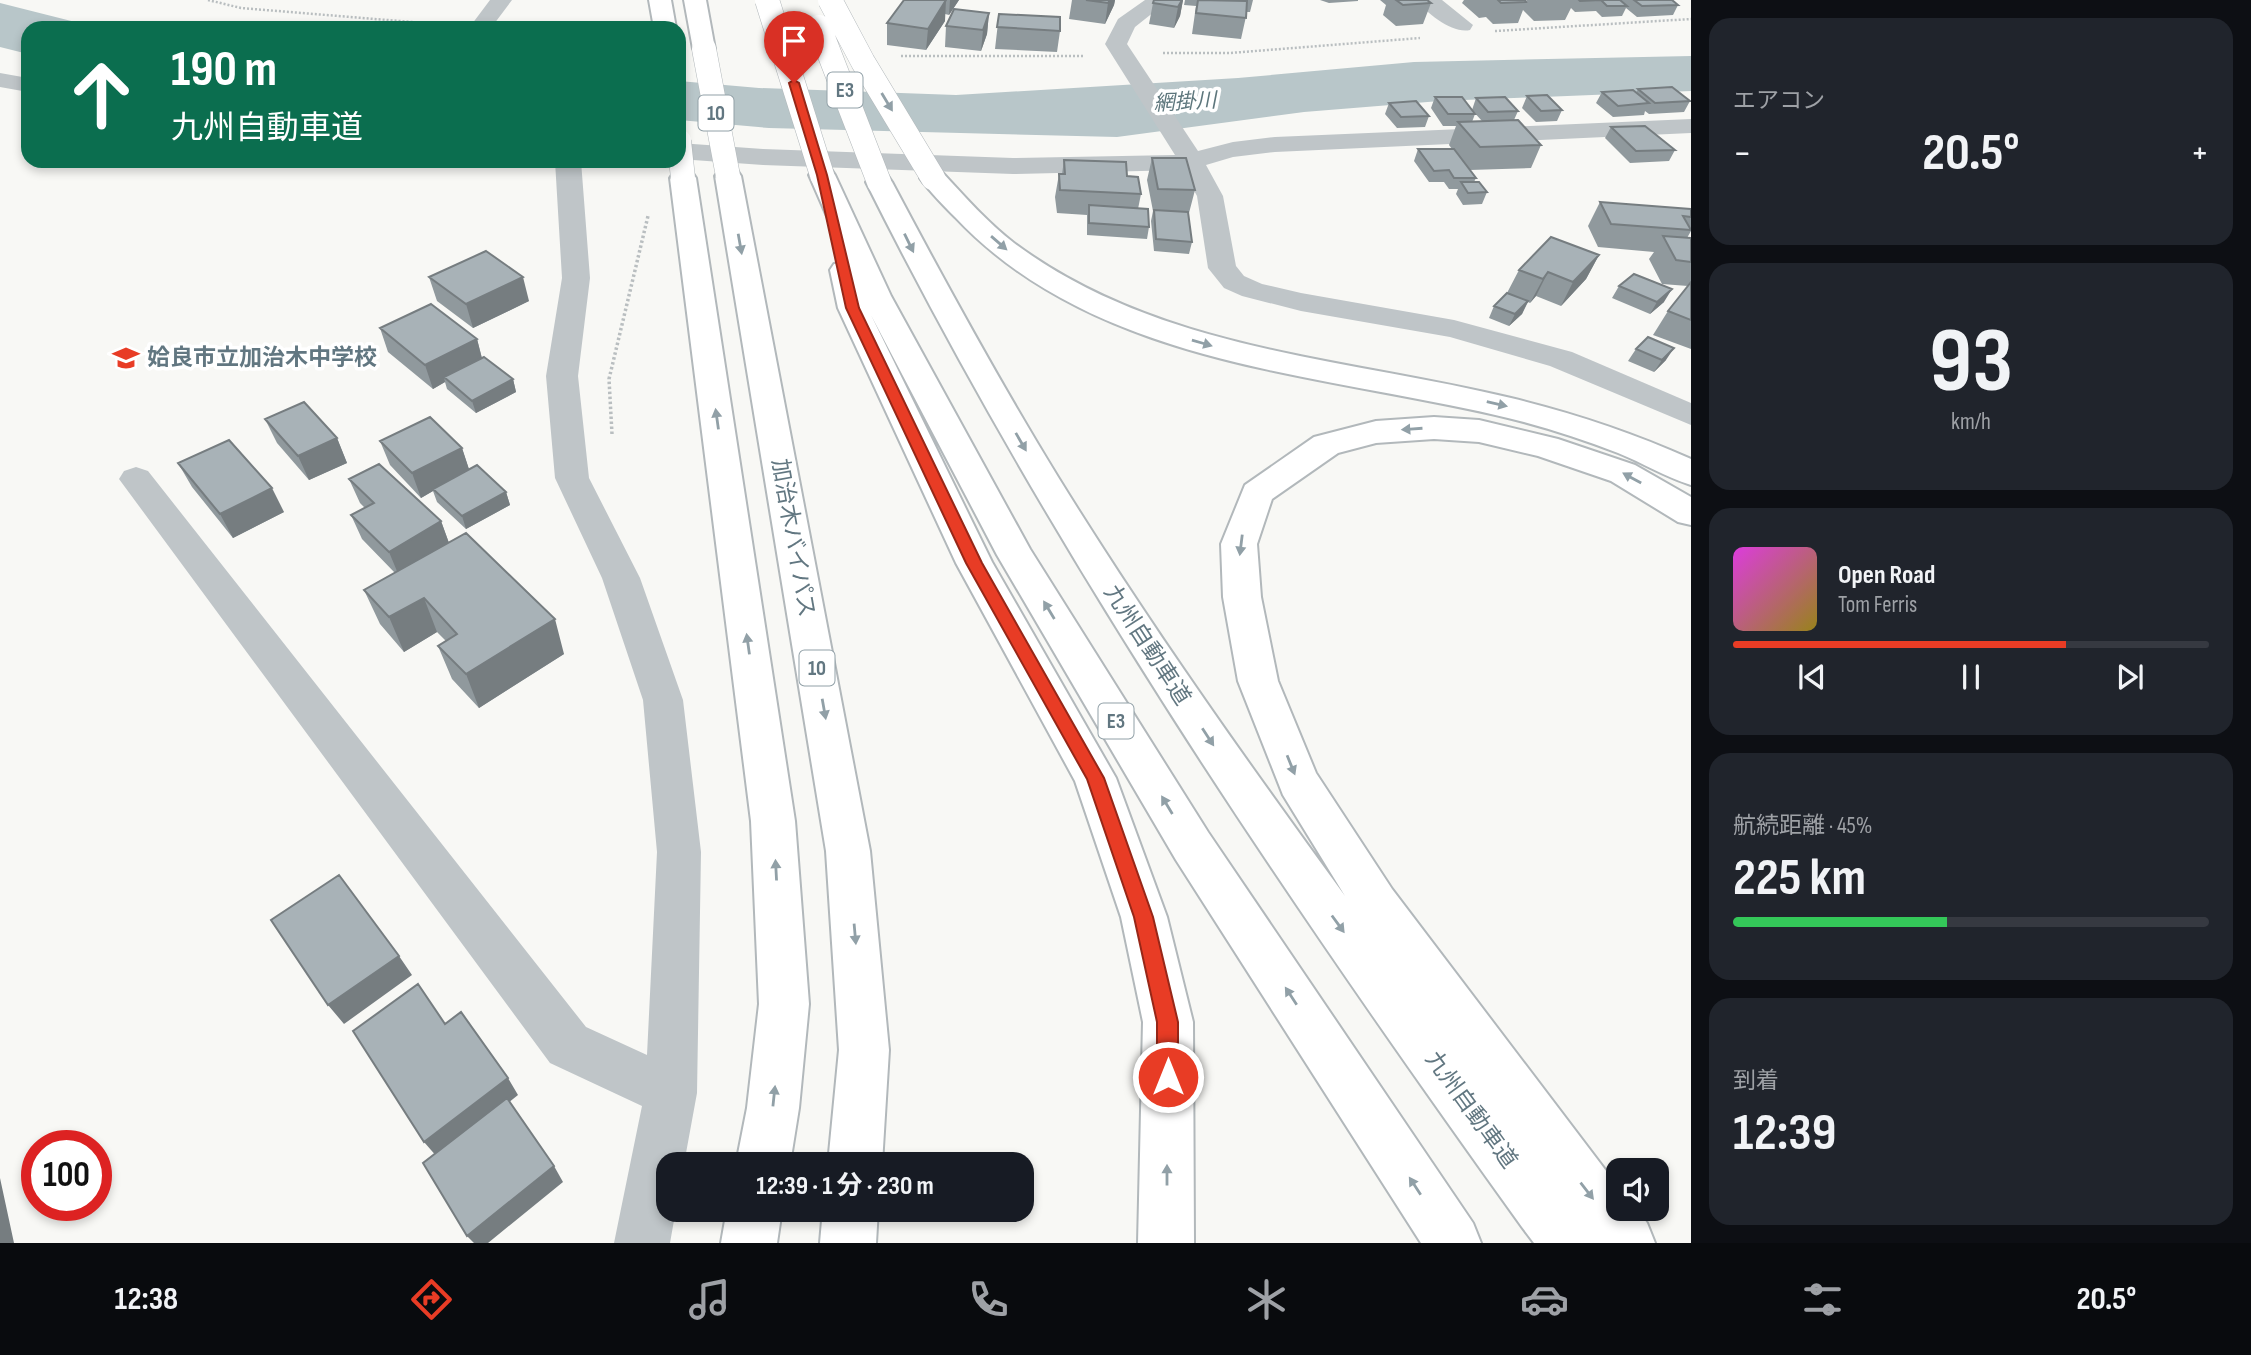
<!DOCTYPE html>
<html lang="ja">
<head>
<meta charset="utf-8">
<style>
  body { margin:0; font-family:"Sofia Sans Condensed","Noto Sans JP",sans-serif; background:#20242c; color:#f1f3f6; height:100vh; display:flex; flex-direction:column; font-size:26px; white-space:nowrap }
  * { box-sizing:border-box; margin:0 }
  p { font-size:23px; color:#9ea1a6 }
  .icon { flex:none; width:38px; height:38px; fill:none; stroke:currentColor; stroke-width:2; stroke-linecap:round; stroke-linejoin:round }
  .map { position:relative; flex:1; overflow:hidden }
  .side { display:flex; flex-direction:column; gap:18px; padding:18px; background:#0d0f14; width:560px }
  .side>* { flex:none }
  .top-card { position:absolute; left:21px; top:21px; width:665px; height:147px; border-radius:21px; box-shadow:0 4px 10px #0003; background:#0b6e4f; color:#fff; overflow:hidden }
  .tools { position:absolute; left:1606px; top:1158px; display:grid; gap:14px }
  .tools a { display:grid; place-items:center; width:63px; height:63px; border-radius:14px; background:#171b24; box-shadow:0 4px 10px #0003; font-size:35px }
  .speed { position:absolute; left:21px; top:1130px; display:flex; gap:14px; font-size:35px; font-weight:700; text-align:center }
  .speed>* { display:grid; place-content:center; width:91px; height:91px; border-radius:50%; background:#171b24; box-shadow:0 4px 10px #0003; line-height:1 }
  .speed .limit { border:10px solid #d22; background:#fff; color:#111 }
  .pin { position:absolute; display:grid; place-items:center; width:60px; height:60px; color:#fff; margin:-72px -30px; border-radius:50% 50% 50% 0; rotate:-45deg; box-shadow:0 0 7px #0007 }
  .pin .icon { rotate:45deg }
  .me { position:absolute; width:77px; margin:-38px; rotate:0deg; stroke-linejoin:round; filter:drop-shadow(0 0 5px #0008) }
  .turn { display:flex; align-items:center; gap:24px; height:147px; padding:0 35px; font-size:32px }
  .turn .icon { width:91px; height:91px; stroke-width:2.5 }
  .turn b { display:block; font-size:49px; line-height:60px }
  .big { font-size:52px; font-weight:700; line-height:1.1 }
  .side .tile { flex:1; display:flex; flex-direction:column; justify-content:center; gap:10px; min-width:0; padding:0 24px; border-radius:21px; background:#20242c }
  .side .dial { align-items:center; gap:0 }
  .dial b { font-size:91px; line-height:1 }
  .song { display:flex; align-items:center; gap:21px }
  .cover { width:84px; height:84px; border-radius:10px; background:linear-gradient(135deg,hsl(300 70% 55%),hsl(50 70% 35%)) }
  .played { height:7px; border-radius:4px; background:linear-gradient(90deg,#e83c25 70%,#363941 70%) }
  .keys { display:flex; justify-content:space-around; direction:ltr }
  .heat { display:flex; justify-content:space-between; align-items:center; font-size:38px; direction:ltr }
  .charge { height:10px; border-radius:5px; background:linear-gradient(90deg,#34c759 45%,#363941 0) }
  .trip { position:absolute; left:656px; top:1152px; width:378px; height:70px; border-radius:21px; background:#171b24; box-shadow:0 4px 10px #0003; font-weight:700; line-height:70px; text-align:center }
  .tab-bar { display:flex; height:112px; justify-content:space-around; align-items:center; background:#090b0e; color:#9ea1a6 }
  .tab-bar .icon { width:49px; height:49px }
  .tab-bar .current { color:#e83c25 }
  .tab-bar b { font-size:32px; color:#f1f3f6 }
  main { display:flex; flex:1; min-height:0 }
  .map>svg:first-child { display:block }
  .water { fill:#b8c6c9 }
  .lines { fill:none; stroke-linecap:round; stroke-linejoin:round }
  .highway-casing { stroke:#b2b8bb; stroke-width:4 }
  .path-far1 { stroke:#b9bec0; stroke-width:2.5; stroke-dasharray:2 2; stroke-linecap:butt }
  .path { stroke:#b9bec0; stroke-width:3.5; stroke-dasharray:2.5 2.5; stroke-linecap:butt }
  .minor { fill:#bfc5c8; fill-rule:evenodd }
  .highway { fill:#fff; fill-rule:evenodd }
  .highway-bridge-casing { stroke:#b2b8bb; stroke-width:25; stroke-linecap:butt }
  .highway-bridge { stroke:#fff; stroke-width:24 }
  .wall { fill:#90999d }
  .shaded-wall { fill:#767d80 }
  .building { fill:#a8b2b7; stroke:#767d80; stroke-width:2 }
  .oneway { fill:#91a0a7 }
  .route { fill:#e83c25; stroke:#972718; stroke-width:2 }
  .labels { text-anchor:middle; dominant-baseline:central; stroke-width:7; stroke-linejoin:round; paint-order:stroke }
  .shield { fill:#fff; stroke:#91a0a7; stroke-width:2 }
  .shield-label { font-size:21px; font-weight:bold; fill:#627781 }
  .far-water-label { font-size:21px; font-style:italic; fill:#5d767c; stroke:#fff }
  .poi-label { font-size:23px; font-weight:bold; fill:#627781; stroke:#fff; text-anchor:start }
  .street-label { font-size:23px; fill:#627781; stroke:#fff }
</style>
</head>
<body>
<main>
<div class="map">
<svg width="1691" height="1243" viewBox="0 0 1691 1243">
  <rect width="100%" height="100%" fill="#f8f8f5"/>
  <path class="water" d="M0 3 99 28H28V54L0 47Z
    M1691 56V91L1440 101 1304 112 1117 137 769 128 679 120V81L759 88 956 95 1238 78 1414 62Z"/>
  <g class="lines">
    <defs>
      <path id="highway" d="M649 0H671L676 28H654Z
        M684 0H706L715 49 712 54H696L693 49Z
        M822 167 831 169 835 175 891 296 1030 549 1208 832 1473 1223 1481 1243H1421L1176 860 997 555 871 315 992 562 1116 778 1167 917 1193 1022 1194 1243H1138L1143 1022 1121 917 1075 781 956 563 838 308 830 270 834 264 847 262 809 175 813 169Z
        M728 168 737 170 741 176 870 851 889 1050 882 1164H828L839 1050 826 851 715 176 719 170Z
        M683 170 692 172 696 178 795 821 809 1004 799 1108 790 1164H736L747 1108 759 1004 751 821 670 178 674 172Z
        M933 170 942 172C965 197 988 223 1014 243 1159 351 1341 357 1511 398 1573 413 1633 433 1691 459V485C1665 477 1643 463 1618 453 1582 439 1545 427 1508 418 1321 373 1096 367 955 217 943 205 930 192 920 178L924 172Z
        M879 174 888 176 892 182C945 282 999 381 1058 477 1147 621 1245 759 1345 896L1283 795 1238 681 1223 597 1221 544 1245 485 1314 437 1376 421 1434 417 1479 420 1558 439 1635 465 1691 497V525L1678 522 1611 481 1538 456 1479 442 1434 439 1376 443 1338 453 1272 499 1257 544 1261 597 1278 681 1316 773 1392 889 1619 1188V1209H1636L1647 1223 1655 1243H1534L1522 1227C1282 893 1050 551 866 182L870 176Z
        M727 1209H782L777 1243H721Z
        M823 1209H878L876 1243H820Z"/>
    </defs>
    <use href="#highway" class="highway-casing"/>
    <path class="path-far1" d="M208 0 241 8 448 25
      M1495 31 1691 19
      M1163 53H1230L1420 38
      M901 56H1085"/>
    <path class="path" d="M612 434 609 379 648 216"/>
    <path class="minor" d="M490 0H512L491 28H475L472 24Z
      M1145 0H1169L1135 27 1127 44 1198 151 1233 142 1275 137 1691 119V133L1275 152 1233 157 1206 165 1223 196 1236 266 1244 276 1262 284 1301 293 1454 320 1572 352 1691 403V425L1550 366 1450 337 1301 311 1242 296 1224 288 1208 268 1197 196 1183 170 1013 174 763 165 679 159V143L763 149 1013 158 1175 155 1105 44 1118 19Z
      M1417 0H1442L1473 25 1470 30C1453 34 1427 14 1417 0Z
      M0 73 28 78V92L0 87Z
      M555 161H581L590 278 578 376 589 478 640 578 683 700 701 852 697 1093 684 1164H668V1209H676L670 1243H614L642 1106 550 1063 119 479 124 471 136 467 148 471 586 1027 647 1055 657 852 643 700 602 578 555 478 546 376 562 278Z"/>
    <use href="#highway" class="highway"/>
    <defs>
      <path id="highway-bridge" d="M767 0 822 175
        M830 0 863 62 933 178
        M819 27 879 182
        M704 49 728 176
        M679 141 683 178"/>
    </defs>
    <use href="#highway-bridge" class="highway-bridge-casing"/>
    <use href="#highway-bridge" class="highway-bridge"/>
  </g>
  <path class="wall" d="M904 0H959L949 15 945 14V21L926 50 887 45V23Z
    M1072 0H1115L1114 5 1105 24 1069 19Z
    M1183 0 1180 16 1174 28 1149 24 1153 3Z
    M1185 0H1253L1250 12H1247L1241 39 1192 34 1196 6 1184 5Z
    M1320 0H1358V1L1329 3Z
    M1380 0H1427L1431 3 1423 24 1396 26 1383 15 1386 5Z
    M1464 0H1525L1526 1 1527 0H1672L1678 5 1673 15 1637 17 1626 8 1622 16 1602 17 1596 11 1575 12 1571 8 1565 20 1534 21 1523 10 1518 23 1493 24 1486 17 1479 18 1462 3Z
    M989 13 987 34 981 51 945 47 946 26Z
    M999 14 1060 31 1057 52 995 49Z
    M1638 89 1690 101 1684 112 1649 114 1645 111 1644 115 1613 117 1596 103 1602 92 1636 93Z
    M1527 96 1562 110 1557 121 1536 122 1522 108Z
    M1435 97 1475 114 1472 122 1482 121 1472 110 1476 98 1518 111 1514 120 1541 145 1531 168 1470 170 1476 178 1474 182 1487 192 1482 204 1463 205 1456 194 1458 189H1449L1444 182H1429L1414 161 1418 149H1452L1449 145 1456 126H1443L1431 108Z
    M1389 103 1429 116 1425 127 1397 128 1385 114Z
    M1611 127 1675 150 1669 161 1630 163 1605 138Z
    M1152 158 1195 190 1189 213H1188L1192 242 1189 254 1154 251 1151 221 1153 211 1147 180Z
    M1064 160 1127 176 1141 194 1138 209 1149 227 1147 239 1087 235V215L1057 213 1055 197 1059 174H1062Z
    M1600 202 1691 209V231L1687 238H1691V349L1653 335 1668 311 1688 286 1662 284 1649 259 1654 252 1598 247 1588 226Z
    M1599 255 1586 279 1561 306 1536 296 1530 303 1528 302 1522 314 1509 326 1489 318 1494 306 1507 293 1519 270Z
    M429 277 529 301 473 328 437 301Z
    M1619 286 1664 302 1650 314 1612 298Z
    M380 328 477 339 482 358 513 379 516 392 476 413 447 389 445 382 433 389 388 352Z
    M1636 349 1666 360 1654 372 1628 361Z
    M265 419 337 438 347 463 309 480 277 443Z
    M380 441 462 448 469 470 506 492 510 505 466 529 437 502 433 491 421 498 390 465Z
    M178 463 284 512 233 538 192 487Z
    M349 479 441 521 449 543 564 654 479 708 452 679 438 646 446 641 437 632 404 652 380 624 364 590 395 573 362 539 351 515 365 508 360 503Z"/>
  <path class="shaded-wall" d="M946 0 945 21 926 50 928 29Z
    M950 0H959L949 15Z
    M1110 0H1115L1114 5 1105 24 1108 3Z
    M1182 0H1183L1180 16 1174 28 1178 7Z
    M989 13 987 34 981 51 983 30Z
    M1599 255 1586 279 1561 306 1573 282Z
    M1548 272 1536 296 1530 303 1543 279Z
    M523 277 529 301 473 328 466 304Z
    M1672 289 1664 302 1650 314 1657 302Z
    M1528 301 1522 314 1509 326 1515 314Z
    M477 339 483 363 444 377 445 382 433 389 425 365Z
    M1674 348 1666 360 1654 372 1662 360Z
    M513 379 516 392 476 413 472 401Z
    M337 438 347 463 309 480 298 456Z
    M462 448 470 472 433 489V491L421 498 412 473Z
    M272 488 284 512 233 538 220 514Z
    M506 492 510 505 466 529 462 516Z
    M441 521 450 546 399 576 389 552Z
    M424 598 437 632 404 652 389 617Z
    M555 619 564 654 479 708 466 674Z
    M399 956 412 975 344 1024 328 1005Z
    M508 1078 518 1095 438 1158 424 1142Z
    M554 1166 563 1182 488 1243H474L467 1236Z
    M0 1178 14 1243H0Z"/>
  <path class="building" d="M904 0H946L928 29 887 23Z
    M1086 0H1110L1108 3Z
    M1154 0H1182L1178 7 1153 3Z
    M1198 0 1247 1 1246 18 1196 13Z
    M1396 0H1427L1431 3 1403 5Z
    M1498 0H1525L1526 2 1501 3Z
    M1579 0H1620L1627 6H1607L1601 0 1580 1Z
    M1634 0H1672L1678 5 1642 6Z
    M954 9 989 13 983 30 946 26Z
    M999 14 1060 17V31L997 27Z
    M1672 87 1690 101 1655 103 1638 89Z
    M1633 90 1649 103 1618 106 1602 92Z
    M1547 95 1562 110 1541 111 1527 96Z
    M1435 97H1462L1475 114H1448Z
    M1505 97 1518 111 1488 112 1476 98Z
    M1416 101 1429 116 1401 117 1389 103Z
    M1518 120 1541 145 1480 147 1458 122Z
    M1645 126 1675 150 1636 151 1611 127Z
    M1418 149H1454L1476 178H1454L1449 170 1434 171Z
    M1152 158H1186L1195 190 1158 189Z
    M1064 160 1126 162 1127 176 1138 177 1141 194 1060 190 1059 174H1065Z
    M1461 182H1479L1487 192 1468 193Z
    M1600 202 1691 209V217L1683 216 1691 230 1611 224Z
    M1089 205 1148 209 1149 227 1089 223Z
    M1154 210 1188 212 1192 242 1156 239Z
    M1663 236 1691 238V262L1676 260Z
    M1551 237 1599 255 1573 282 1548 272 1543 279 1519 270Z
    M486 251 523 277 466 304 429 277Z
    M1634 274 1672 289 1657 302 1619 286Z
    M1691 282V320L1668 311Z
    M1507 293 1528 301 1515 314 1494 306Z
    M431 304 477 339 425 365 380 328Z
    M1648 337 1674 348 1662 360 1636 349Z
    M484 357 513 379 472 401 444 377Z
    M304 402 337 438 298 456 265 419Z
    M430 417 462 448 412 473 380 441Z
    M229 440 272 488 220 514 178 463Z
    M379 464 441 521 389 552 351 515 374 503 349 479Z
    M477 465 506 492 462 516 433 489Z
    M466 533 555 619 466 674 438 646 457 634 424 598 389 617 364 590Z
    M339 875 399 956 328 1005 271 920Z
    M418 984 445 1024 461 1012 508 1078 424 1142 353 1031Z
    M507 1098 554 1166 467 1236 423 1163Z"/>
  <defs><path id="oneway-solid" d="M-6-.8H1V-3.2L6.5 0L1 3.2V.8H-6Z" transform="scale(1.75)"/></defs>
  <g class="oneway">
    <use href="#oneway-solid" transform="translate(887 102) rotate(59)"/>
    <use href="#oneway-solid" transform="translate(909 243) rotate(64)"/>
    <use href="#oneway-solid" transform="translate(999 243) rotate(41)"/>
    <use href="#oneway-solid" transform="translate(740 244) rotate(80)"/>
    <use href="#oneway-solid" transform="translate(1202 343) rotate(16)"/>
    <use href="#oneway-solid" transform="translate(1497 404) rotate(13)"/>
    <use href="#oneway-solid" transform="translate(717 419) rotate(-98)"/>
    <use href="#oneway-solid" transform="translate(1412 429) rotate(176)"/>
    <use href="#oneway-solid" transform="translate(1021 442) rotate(60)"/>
    <use href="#oneway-solid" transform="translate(1632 478) rotate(-151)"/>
    <use href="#oneway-solid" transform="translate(1241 545) rotate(97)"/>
    <use href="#oneway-solid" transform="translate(1049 610) rotate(-121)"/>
    <use href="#oneway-solid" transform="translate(748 644) rotate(-98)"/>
    <use href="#oneway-solid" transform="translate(824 709) rotate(80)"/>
    <use href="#oneway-solid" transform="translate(1208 737) rotate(57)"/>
    <use href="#oneway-solid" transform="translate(1291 765) rotate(68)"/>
    <use href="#oneway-solid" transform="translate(1167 805) rotate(-121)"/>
    <use href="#oneway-solid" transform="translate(776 870) rotate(-93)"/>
    <use href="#oneway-solid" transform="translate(1338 924) rotate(54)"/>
    <use href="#oneway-solid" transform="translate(855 934) rotate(85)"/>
    <use href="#oneway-solid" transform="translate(1291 996) rotate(-123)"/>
    <use href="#oneway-solid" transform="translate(774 1096) rotate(-84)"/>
    <use href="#oneway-solid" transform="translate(1167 1175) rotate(-90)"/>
    <use href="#oneway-solid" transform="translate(1415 1186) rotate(-123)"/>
    <use href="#oneway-solid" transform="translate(1587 1191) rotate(52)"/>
  </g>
  <path class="route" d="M794 80 799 83 827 175 859 308 982 563 1104 778 1153 917 1178 1022V1077L1175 1085 1168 1088 1160 1085 1157 1077V1022L1134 917 1087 779 966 563 846 308 817 175 789 83Z"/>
  <defs>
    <symbol id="school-bare" viewBox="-9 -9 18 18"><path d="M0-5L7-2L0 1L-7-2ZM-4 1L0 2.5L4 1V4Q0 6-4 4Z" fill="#e83c25" stroke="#fff" stroke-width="2.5" paint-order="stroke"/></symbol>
  </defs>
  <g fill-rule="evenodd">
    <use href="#school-bare" x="107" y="339" width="38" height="38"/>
  </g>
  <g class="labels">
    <g class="shield">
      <rect x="827.5" y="72.5" width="35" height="35" rx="5"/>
      <rect x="698.5" y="95.5" width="35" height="35" rx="5"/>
      <rect x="799.5" y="650.5" width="35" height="35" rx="5"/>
      <rect x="1098.5" y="703.5" width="35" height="35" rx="5"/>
    </g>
    <g class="shield-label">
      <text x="845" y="90">E3</text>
      <text x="716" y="113">10</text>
      <text x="817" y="668">10</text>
      <text x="1116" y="721">E3</text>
    </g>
    <g class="far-water-label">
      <text transform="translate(1185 102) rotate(-3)">網掛川</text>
    </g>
    <g class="poi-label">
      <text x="147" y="358">姶良市立加治木中学校</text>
    </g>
    <g class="street-label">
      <text transform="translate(793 538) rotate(80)">加治木バイパス</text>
      <text transform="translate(1147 645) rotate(57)">九州自動車道</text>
      <text transform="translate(1471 1110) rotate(54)">九州自動車道</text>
    </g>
  </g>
</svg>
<div class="tools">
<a><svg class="icon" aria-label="sound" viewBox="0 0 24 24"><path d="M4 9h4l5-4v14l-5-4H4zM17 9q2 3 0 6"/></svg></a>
</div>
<div class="speed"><div class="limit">100</div></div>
<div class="pin" style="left:794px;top:83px;background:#d93025"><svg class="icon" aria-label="arrive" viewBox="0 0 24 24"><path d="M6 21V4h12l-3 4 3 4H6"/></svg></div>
<svg class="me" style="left:1168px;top:1077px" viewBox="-20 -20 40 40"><circle r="17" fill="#e83c25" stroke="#fff" stroke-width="3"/><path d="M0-11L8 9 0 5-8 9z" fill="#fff"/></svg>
<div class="trip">12:39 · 1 分 · 230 m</div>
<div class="top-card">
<div class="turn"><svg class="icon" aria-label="ahead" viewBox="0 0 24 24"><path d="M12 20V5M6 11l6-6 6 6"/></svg><div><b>190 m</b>九州自動車道</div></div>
</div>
</div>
<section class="side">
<div class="tile"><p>エアコン</p>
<div class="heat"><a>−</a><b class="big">20.5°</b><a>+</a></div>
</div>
<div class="tile dial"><b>93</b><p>km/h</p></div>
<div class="tile">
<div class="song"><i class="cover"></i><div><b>Open Road</b><p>Tom Ferris</p></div></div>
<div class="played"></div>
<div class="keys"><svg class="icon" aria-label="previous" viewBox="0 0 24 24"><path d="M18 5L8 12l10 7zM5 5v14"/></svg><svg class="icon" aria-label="pause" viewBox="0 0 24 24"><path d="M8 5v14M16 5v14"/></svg><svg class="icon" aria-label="next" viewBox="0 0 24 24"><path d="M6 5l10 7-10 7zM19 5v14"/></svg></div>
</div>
<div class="tile"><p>航続距離 · 45%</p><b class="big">225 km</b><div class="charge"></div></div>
<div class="tile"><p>到着</p><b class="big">12:39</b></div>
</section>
</main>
<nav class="tab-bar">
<b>12:38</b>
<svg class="icon current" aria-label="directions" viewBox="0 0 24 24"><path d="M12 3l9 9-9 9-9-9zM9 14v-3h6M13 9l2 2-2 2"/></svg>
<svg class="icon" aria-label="music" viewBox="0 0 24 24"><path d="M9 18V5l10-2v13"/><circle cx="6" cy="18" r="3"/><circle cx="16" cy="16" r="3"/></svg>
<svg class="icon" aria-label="phone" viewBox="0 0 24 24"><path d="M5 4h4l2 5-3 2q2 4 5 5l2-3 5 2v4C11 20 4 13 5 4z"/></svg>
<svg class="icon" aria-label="climate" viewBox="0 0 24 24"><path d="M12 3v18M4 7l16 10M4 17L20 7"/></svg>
<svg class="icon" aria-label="car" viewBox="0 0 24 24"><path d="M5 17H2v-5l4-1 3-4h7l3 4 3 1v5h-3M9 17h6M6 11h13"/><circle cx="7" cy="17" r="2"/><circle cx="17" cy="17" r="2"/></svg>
<svg class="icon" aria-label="filters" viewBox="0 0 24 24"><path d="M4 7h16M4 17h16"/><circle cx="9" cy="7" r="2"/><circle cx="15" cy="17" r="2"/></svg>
<b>20.5°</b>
</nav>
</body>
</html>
